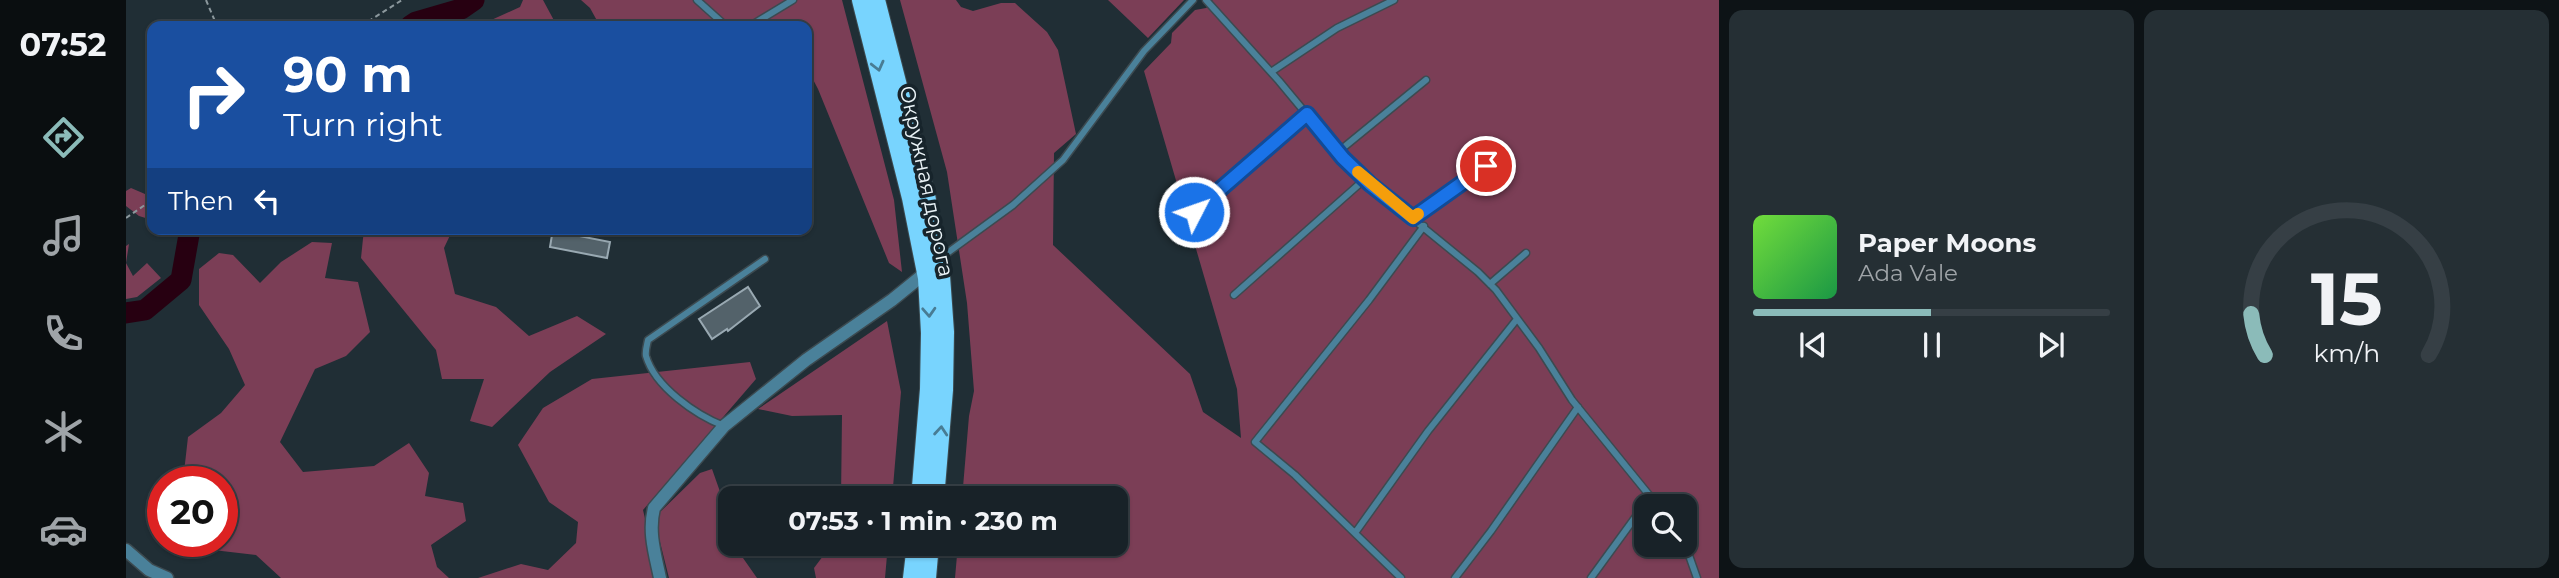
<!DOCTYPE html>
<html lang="en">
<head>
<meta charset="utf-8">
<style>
  body { margin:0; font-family:Montserrat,sans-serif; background:#252f34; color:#f1f3f6; height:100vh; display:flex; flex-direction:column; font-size:26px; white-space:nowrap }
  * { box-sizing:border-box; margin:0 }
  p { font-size:23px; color:#9fa4a8 }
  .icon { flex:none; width:38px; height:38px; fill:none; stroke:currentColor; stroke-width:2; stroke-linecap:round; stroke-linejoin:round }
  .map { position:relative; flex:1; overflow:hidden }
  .sheet { display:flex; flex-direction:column; gap:10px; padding:10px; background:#0d1316; width:840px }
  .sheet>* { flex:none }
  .banner { position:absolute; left:21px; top:21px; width:665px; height:214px; border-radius:14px; box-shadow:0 2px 5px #0004,0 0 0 2px #363f45; background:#1a4fa0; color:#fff; overflow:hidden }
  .controls { position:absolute; left:1508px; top:494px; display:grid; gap:14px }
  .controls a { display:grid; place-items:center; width:63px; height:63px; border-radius:14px; background:#182228; box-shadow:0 2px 5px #0004,0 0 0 2px #363f45; font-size:35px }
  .speed { position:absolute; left:21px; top:466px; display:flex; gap:14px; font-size:35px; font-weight:700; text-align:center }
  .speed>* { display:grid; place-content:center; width:91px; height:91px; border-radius:50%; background:#182228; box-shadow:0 2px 5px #0004,0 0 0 2px #363f45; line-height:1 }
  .speed .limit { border:10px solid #d22; background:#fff; color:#111 }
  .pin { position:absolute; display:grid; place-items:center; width:60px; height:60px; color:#fff; margin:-30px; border:4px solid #fff; border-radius:50%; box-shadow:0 2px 7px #0007 }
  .me { position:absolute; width:77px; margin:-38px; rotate:49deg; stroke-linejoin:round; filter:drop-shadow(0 0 5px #0008) }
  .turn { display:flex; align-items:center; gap:24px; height:147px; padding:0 21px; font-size:32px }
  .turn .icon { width:91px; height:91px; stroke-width:2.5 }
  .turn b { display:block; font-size:49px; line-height:60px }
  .then { display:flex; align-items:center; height:66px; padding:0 21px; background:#0003; gap:14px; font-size:26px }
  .sheet .card { flex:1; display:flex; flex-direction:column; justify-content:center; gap:10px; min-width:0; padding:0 24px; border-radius:14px; background:#252f34 }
  .sheet .dial { align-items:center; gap:0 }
  .dial svg { height:182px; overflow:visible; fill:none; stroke:#363f45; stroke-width:7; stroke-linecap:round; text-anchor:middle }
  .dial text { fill:#f1f3f6; stroke:none }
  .song { display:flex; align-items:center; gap:21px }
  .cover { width:84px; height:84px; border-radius:10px; background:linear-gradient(135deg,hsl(100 70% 55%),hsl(140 70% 35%)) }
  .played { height:7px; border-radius:4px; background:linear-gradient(90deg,#8bbbb9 50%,#363f45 50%) }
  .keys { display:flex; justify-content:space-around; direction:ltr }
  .sheet .tiles { flex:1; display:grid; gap:10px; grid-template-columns:repeat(2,1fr) }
  .trip { position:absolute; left:592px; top:486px; width:410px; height:70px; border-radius:14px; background:#182228; box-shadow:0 2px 5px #0004,0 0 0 2px #363f45; font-weight:700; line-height:70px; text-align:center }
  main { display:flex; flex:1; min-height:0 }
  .tab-bar { display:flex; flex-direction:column; width:126px; justify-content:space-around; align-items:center; background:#0a0e10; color:#9fa4a8 }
  .tab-bar .icon { width:49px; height:49px }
  .tab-bar .current { color:#8bbbb9 }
  .tab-bar b { font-size:32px; color:#f1f3f6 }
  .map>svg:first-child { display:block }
  .green { fill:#7b3e56; fill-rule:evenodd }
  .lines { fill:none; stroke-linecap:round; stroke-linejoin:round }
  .river { stroke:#270011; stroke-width:21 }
  .building { fill:#53626a; stroke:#99a9b2; stroke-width:2 }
  .lane-casing { stroke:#3c4a50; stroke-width:9 }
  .street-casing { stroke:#3c4a50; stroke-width:15 }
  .primary-casing { stroke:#3c4a50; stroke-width:20 }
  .path { stroke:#8c989d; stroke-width:2; stroke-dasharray:5 3.5; stroke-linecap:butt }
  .lane { stroke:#4a819a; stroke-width:6 }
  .street { stroke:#4a819a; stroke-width:12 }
  .primary { stroke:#78d4fe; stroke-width:18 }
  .oneway { stroke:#487c94 }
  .route-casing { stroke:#114b97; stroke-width:18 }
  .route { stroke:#1a73e8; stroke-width:12 }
  .slow { stroke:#f59e0b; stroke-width:12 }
  .labels { text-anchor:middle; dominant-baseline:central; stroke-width:7; stroke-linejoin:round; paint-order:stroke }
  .street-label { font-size:21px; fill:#ebf4f8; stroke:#17242b }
</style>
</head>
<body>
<main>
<nav class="tab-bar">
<b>07:52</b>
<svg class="icon current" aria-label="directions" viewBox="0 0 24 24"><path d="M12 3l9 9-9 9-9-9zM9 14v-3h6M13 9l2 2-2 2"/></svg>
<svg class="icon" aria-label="music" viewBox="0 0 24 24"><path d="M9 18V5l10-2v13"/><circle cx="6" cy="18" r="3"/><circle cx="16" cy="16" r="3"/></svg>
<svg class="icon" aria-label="phone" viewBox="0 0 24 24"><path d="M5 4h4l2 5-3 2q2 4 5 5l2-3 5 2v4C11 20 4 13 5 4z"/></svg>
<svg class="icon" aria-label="climate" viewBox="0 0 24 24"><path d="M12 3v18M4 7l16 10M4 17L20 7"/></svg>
<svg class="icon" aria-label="car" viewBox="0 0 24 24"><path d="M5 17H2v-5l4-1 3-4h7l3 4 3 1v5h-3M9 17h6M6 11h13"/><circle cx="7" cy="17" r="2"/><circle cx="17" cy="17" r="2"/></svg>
</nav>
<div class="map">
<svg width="1593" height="578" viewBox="0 0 1593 578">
  <rect width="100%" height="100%" fill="#202e35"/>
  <path class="green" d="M397 0H417L431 26H352L394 7Z
    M455 0H716L768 200 776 272 763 263 692 89 681 68V26H474L464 8Z
    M774 0H830L835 7 847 11 875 3H889L921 32 932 50 950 134 928 153 927 245 1064 374 1077 412 1115 438 1111 389 1018 71 1045 43 1046 33 1069 10 1080 8 1087 3 1086 0H1593V578H829L832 544H989V499H836L843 416 848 391 841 303 821 172ZM1521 506H1559V544H1521Z
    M982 0H1058L1022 38Z
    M5 188 26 197V220L13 216 0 206V191Z
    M238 229H327L318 248 329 294 370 307 403 336 451 316 480 334 424 372 366 427 344 421 358 379H316L310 350 235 258Z
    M186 242 206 243 199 278 232 282 244 332 220 356 189 369 154 442 177 472 248 466 283 443 303 473 299 496 337 503 340 521 305 545 311 567 323 578H155L130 555 70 548 65 541H96V481H57L62 437 95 413 119 385 103 349 73 305V269L93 253 107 255 134 283 155 262Z
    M3 244 0 263 7 276 21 263 35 278 11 297 0 299V246Z
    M761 321 775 392 766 499H715L716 415 666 416 632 409Z
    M624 362 630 379 517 510 533 578H352L395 564 422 570 450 543 452 522 423 502 392 445 417 408 466 379Z
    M586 469 604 520V544H612L617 558 631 578H543L528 518 574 473Z
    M706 544H762L759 578H690L688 568Z"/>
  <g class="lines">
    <path class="river" d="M284 26 290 22 335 9 348 0
      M0 313 19 310 55 280 64 229"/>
  </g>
  <path class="building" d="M427 229H438V233L484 242 481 258 424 247Z
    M622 287 634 306 602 331 601 329 586 339 573 319Z"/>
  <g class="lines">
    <defs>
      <path id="lane" d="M571 0 600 26
        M1080 0 1153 81 1217 158 1244 184 1352 272 1370 290 1413 348 1446 400 1532 506
        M624 26 667 0
        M1145 72 1211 28 1268 0
        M1212 152 1300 80
        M1068 213 1181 114
        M1287 218 1360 166
        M813 259 887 205 937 160 1018 51 1067 0
        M1364 284 1400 253
        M1108 295 1239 179
        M598 426C570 415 529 387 520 356 519 351 521 345 522 340L639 259
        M1229 533 1302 431 1391 319
        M1559 544 1571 578
        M1275 578 1169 475 1129 442 1243 300 1298 226
        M1329 578 1365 531 1452 407
        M1465 578 1524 497"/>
      <path id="street" d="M0 550 23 570 41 578
        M534 578C529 554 522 532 528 508L598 426 680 360 766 300 803 270"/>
      <path id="primary" d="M735 0 785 198 801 278 804 333 803 389 794 499
        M750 0 800 195 815 276 819 332 818 390 809 499
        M786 578 790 544
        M801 578 804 544"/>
    </defs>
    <use href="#lane" class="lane-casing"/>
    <use href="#street" class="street-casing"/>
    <use href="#primary" class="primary-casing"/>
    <path class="path" d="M80 0 91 26
      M235 26 276 0
      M0 218 26 200"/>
    <use href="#lane" class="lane"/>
    <use href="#street" class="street"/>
    <use href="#primary" class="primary"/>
  </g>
  <defs><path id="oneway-chevron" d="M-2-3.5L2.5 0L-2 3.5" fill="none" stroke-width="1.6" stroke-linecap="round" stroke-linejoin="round" transform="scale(1.75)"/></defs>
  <g class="oneway">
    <use href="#oneway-chevron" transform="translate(752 66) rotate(76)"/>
    <use href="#oneway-chevron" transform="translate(803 312) rotate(87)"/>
    <use href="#oneway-chevron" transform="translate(815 431) rotate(-85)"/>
  </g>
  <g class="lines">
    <defs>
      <path id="route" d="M1068 212 1181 114 1217 158 1244 184 1287 218 1360 166"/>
    </defs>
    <use href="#route" class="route-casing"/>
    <use href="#route" class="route"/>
    <path class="slow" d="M1232 172 1287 218 1292 214"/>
  </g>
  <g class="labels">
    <g class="street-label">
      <text transform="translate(801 181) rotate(78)">Окружная дорога</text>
    </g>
  </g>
</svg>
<div class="controls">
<a><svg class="icon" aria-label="search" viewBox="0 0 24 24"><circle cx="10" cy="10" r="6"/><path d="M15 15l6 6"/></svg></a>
</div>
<div class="speed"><div class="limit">20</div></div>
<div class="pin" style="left:1360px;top:166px;background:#d93025"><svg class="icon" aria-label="arrive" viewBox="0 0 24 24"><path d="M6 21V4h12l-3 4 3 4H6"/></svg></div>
<svg class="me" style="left:1068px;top:212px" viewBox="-20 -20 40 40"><circle r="17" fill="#1a73e8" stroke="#fff" stroke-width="3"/><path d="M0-11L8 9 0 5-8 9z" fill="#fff"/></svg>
<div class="trip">07:53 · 1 min · 230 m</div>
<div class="banner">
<div class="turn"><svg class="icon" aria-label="right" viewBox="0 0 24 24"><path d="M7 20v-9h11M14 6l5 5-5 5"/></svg><div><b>90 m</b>Turn right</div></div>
<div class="then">Then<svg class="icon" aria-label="left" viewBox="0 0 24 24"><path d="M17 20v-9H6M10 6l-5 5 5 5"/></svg></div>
</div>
</div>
<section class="sheet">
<div class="tiles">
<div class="card">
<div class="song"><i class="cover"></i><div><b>Paper Moons</b><p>Ada Vale</p></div></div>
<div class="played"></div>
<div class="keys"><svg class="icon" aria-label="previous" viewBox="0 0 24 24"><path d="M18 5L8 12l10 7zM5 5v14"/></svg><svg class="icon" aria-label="pause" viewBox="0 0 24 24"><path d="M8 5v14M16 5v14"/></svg><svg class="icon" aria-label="next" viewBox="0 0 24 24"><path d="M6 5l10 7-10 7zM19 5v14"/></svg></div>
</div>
<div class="card dial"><svg viewBox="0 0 100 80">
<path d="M14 69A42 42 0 1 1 86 69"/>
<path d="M14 69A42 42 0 0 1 8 51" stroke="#8bbbb9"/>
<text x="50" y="56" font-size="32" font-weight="700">15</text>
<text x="50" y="72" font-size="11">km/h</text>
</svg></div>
</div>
</section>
</main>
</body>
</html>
